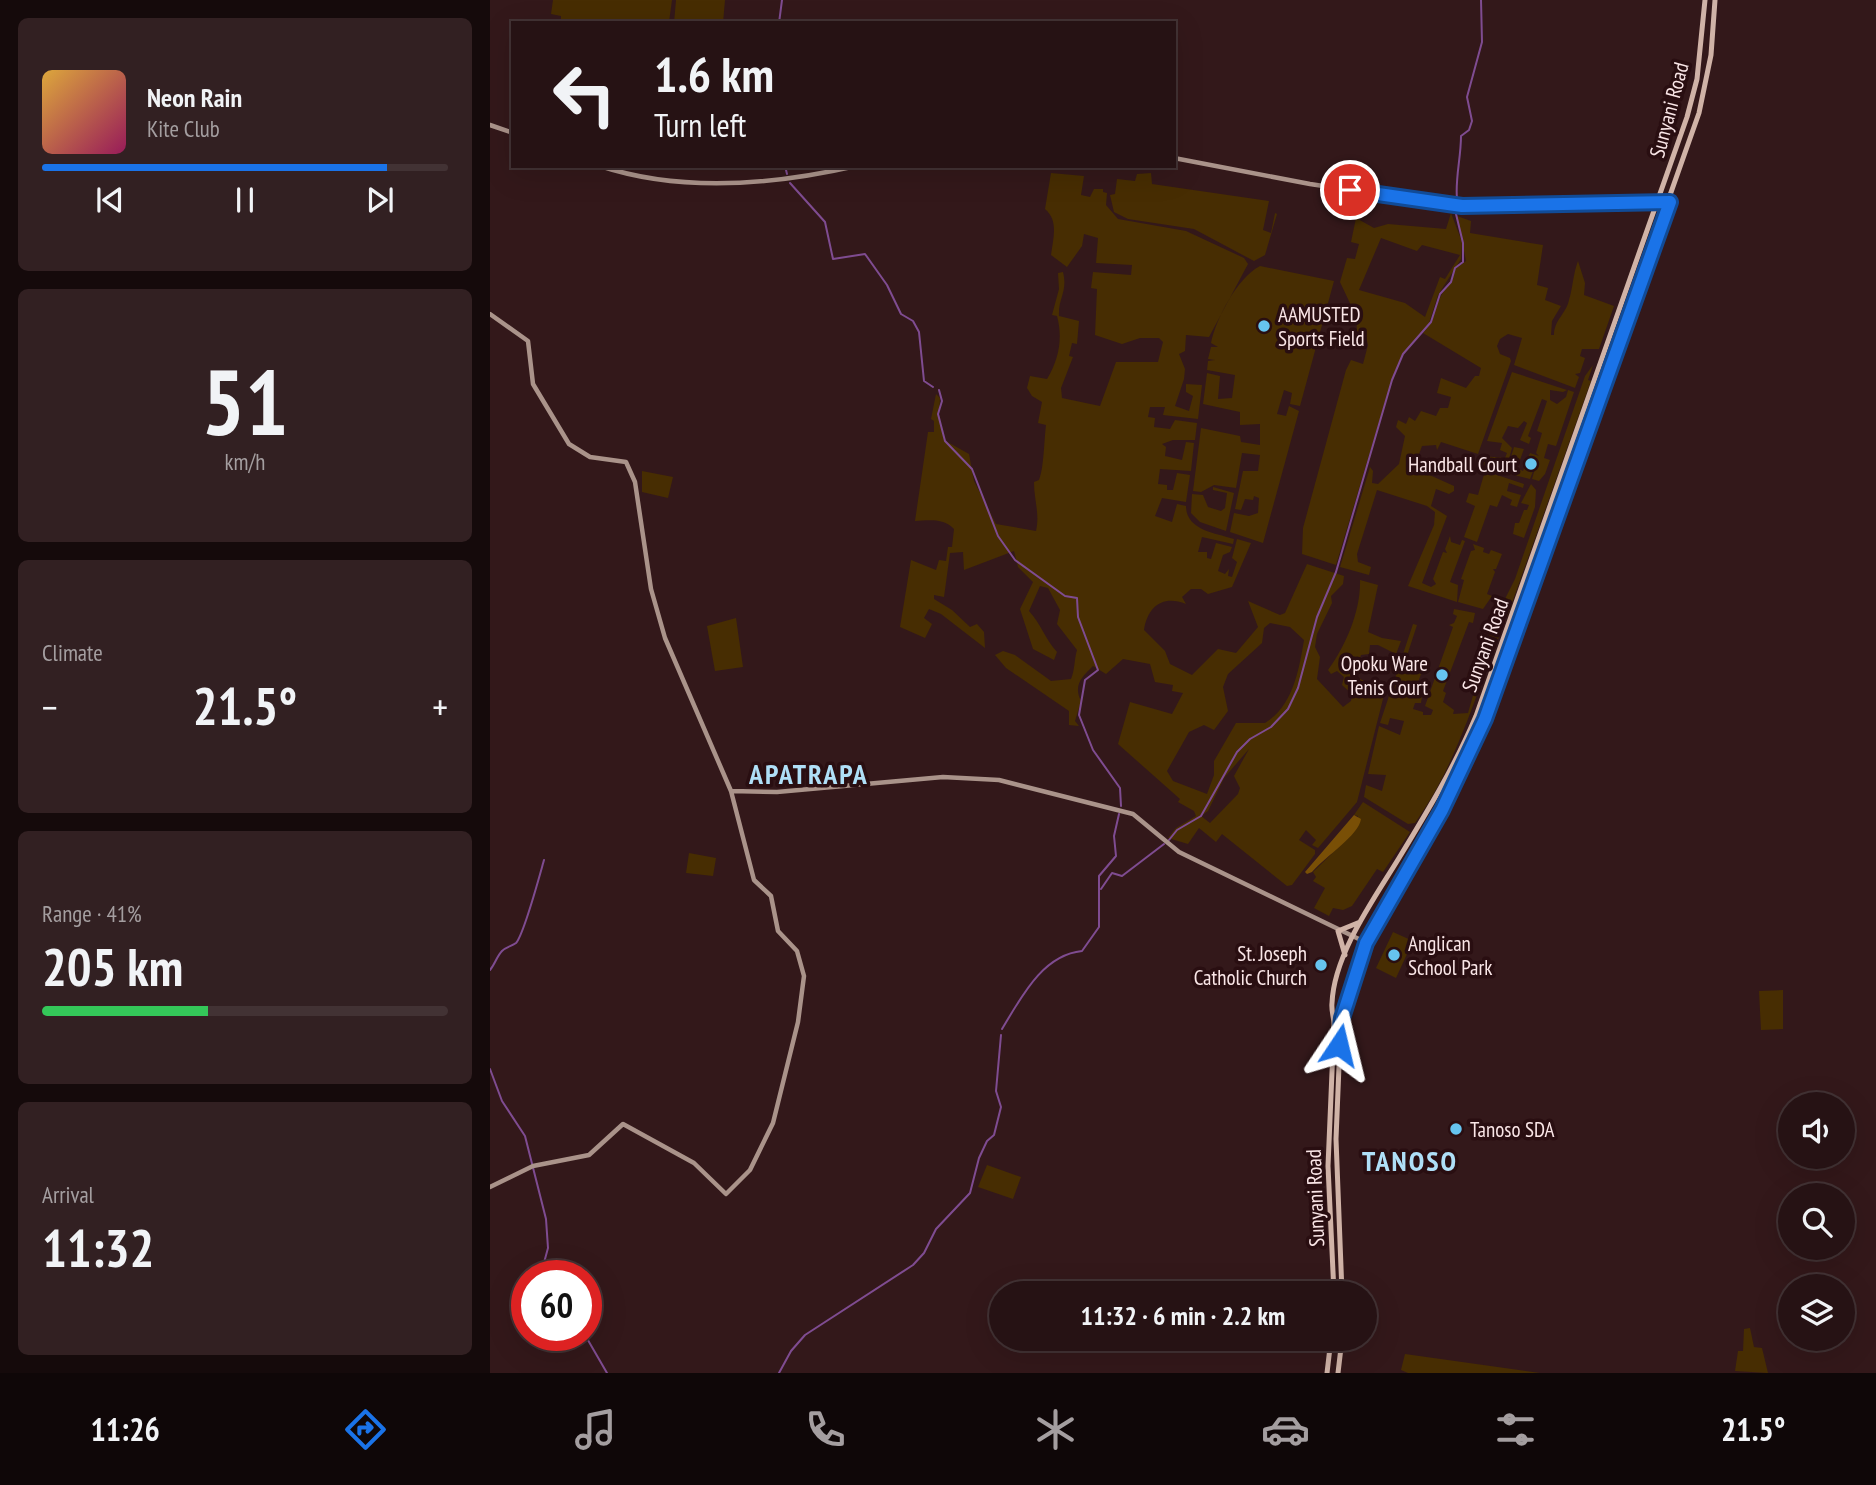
<!DOCTYPE html>
<html lang="en">
<head>
<meta charset="utf-8">
<style>
  body { margin:0; font-family:"PT Sans Narrow",sans-serif; background:#322022; color:#f1f3f6; height:100vh; display:flex; flex-direction:column; font-size:26px; white-space:nowrap }
  * { box-sizing:border-box; margin:0 }
  p { font-size:23px; color:#a49ea0 }
  .icon { flex:none; width:38px; height:38px; fill:none; stroke:currentColor; stroke-width:2; stroke-linecap:round; stroke-linejoin:round }
  .map { position:relative; flex:1; overflow:hidden }
  .sheet { display:flex; flex-direction:column; gap:18px; padding:18px; background:#150a0b; width:490px }
  .sheet>* { flex:none }
  .top-card { position:absolute; left:21px; top:21px; width:665px; height:147px; border-radius:0px; box-shadow:0 7px 28px #0002,0 0 0 2px #423234; background:#261214; color:#f1f3f6; overflow:hidden }
  .fabs { position:absolute; left:1288px; top:1092px; display:grid; gap:14px }
  .fabs a { display:grid; place-items:center; width:77px; height:77px; border-radius:50%; background:#261214; box-shadow:0 7px 28px #0002,0 0 0 2px #423234; font-size:35px }
  .speed { position:absolute; left:21px; top:1260px; display:flex; gap:14px; font-size:35px; font-weight:700; text-align:center }
  .speed>* { display:grid; place-content:center; width:91px; height:91px; border-radius:50%; background:#261214; box-shadow:0 7px 28px #0002,0 0 0 2px #423234; line-height:1 }
  .speed .limit { border:10px solid #d22; background:#fff; color:#111 }
  .pin { position:absolute; display:grid; place-items:center; width:60px; height:60px; color:#fff; margin:-30px; border:4px solid #fff; border-radius:50%; box-shadow:0 2px 7px #0007 }
  .me { position:absolute; width:77px; margin:-38px; rotate:10deg; stroke-linejoin:round; filter:drop-shadow(0 0 5px #0008) }
  .turn { display:flex; align-items:center; gap:24px; height:147px; padding:0 28px; font-size:32px }
  .turn .icon { width:91px; height:91px; stroke-width:2.5 }
  .turn b { display:block; font-size:49px; line-height:60px }
  .big { font-size:52px; font-weight:700; line-height:1.1 }
  .sheet .tile { flex:1; display:flex; flex-direction:column; justify-content:center; gap:10px; min-width:0; padding:0 24px; border-radius:10px; background:#322022 }
  .sheet .dial { align-items:center; gap:0 }
  .dial b { font-size:91px; line-height:1 }
  .song { display:flex; align-items:center; gap:21px }
  .cover { width:84px; height:84px; border-radius:10px; background:linear-gradient(135deg,hsl(40 70% 55%),hsl(330 70% 35%)) }
  .played { height:7px; border-radius:4px; background:linear-gradient(90deg,#1a73e8 85%,#423234 85%) }
  .keys { display:flex; justify-content:space-around; direction:ltr }
  .heat { display:flex; justify-content:space-between; align-items:center; font-size:38px; direction:ltr }
  .charge { height:10px; border-radius:5px; background:linear-gradient(90deg,#34c759 41%,#423234 0) }
  .trip { position:absolute; left:499px; top:1281px; width:388px; height:70px; border-radius:35px; background:#261214; box-shadow:0 7px 28px #0002,0 0 0 2px #423234; font-weight:700; line-height:70px; text-align:center }
  .dock { display:flex; height:112px; justify-content:space-around; align-items:center; background:#0f0708; color:#a49ea0 }
  .dock .icon { width:49px; height:49px }
  .dock .current { color:#1a73e8 }
  .dock b { font-size:32px; color:#f1f3f6 }
  main { display:flex; flex:1; min-height:0 }
  .map>svg:first-child { display:block }
  .green { fill:#472d02; fill-rule:evenodd }
  .forest { fill:#794f06 }
  .lines { fill:none; stroke-linecap:round; stroke-linejoin:round }
  .stream { stroke:#7f4c91; stroke-width:2 }
  .secondary { stroke:#aa938a; stroke-width:4.5 }
  .primary { stroke:#d0b3a7; stroke-width:5 }
  .route-casing { stroke:#114b97; stroke-width:18 }
  .route { stroke:#1a73e8; stroke-width:12 }
  .poi-dot { fill:#66c4ef; stroke:#290e11; stroke-width:2.5 }
  .labels { text-anchor:middle; dominant-baseline:central; stroke-width:7; stroke-linejoin:round; paint-order:stroke }
  .street-label { font-size:21px; fill:#fae6e7; stroke:#290e11 }
  .poi-label { font-size:21px; fill:#fae6e7; stroke:#290e11; text-anchor:start }
  .district-label { font-size:28px; font-weight:bold; letter-spacing:2px; fill:#afdff7; stroke:#290e11 }
</style>
</head>
<body>
<main>
<section class="sheet">
<div class="tile">
<div class="song"><i class="cover"></i><div><b>Neon Rain</b><p>Kite Club</p></div></div>
<div class="played"></div>
<div class="keys"><svg class="icon" aria-label="previous" viewBox="0 0 24 24"><path d="M18 5L8 12l10 7zM5 5v14"/></svg><svg class="icon" aria-label="pause" viewBox="0 0 24 24"><path d="M8 5v14M16 5v14"/></svg><svg class="icon" aria-label="next" viewBox="0 0 24 24"><path d="M6 5l10 7-10 7zM19 5v14"/></svg></div>
</div>
<div class="tile dial"><b>51</b><p>km/h</p></div>
<div class="tile"><p>Climate</p>
<div class="heat"><a>−</a><b class="big">21.5°</b><a>+</a></div>
</div>
<div class="tile"><p>Range · 41%</p><b class="big">205 km</b><div class="charge"></div></div>
<div class="tile"><p>Arrival</p><b class="big">11:32</b></div>
</section>
<div class="map">
<svg width="1386" height="1373" viewBox="0 0 1386 1373">
  <rect width="100%" height="100%" fill="#33181a"/>
  <path class="green" d="M63 0H182L179 22 165 23H71V16L61 14Z
    M186 0H235L233 23H184Z
    M561 173 594 176 591 195 600 197 604 189H613V192L617 193 616 205 628 219 696 231 754 258 758 264 719 337 696 335 695 351 689 354 695 369 694 379 685 406 699 411 703 396 696 392V384L712 385 708 419 673 415 675 407H660L658 417 665 418 664 427 680 429 685 420 707 423 705 440H683L672 444 676 447 675 456 692 460 696 442 704 443 701 471 670 469 668 484 677 485V490H683L687 473 700 475 696 502 672 498 665 516 682 522 687 504 696 506C696 530 725 533 744 539L743 544 712 537 708 552H717V558L721 559 726 543 742 547 740 552 733 555 728 571 735 574 739 569 738 576 742 577 747 562 742 558 747 539 761 543 742 587 718 594 711 589H701L692 597 696 604C674 595 658 605 654 630L675 651 680 664 702 675 728 649 746 653 768 627 758 601 790 615 795 613 817 564 854 576 853 584 841 596 842 603 827 634 825 647 830 657 827 679 853 707 861 701 862 694 852 685 854 677 847 671 841 674 838 670C856 646 871 610 870 580L888 585 878 632 892 638 911 641 906 654 888 645H880L879 654 871 655 866 671 868 678 895 691 867 802 828 848 822 845 826 840 816 830 809 840 825 850V854L802 885 797 886 732 834 726 842 709 828 698 844 678 838 686 828 706 816 704 811 688 802 690 799 628 744 640 702 682 714 693 693 682 691 683 685 665 682 660 664 633 659 616 674 603 666C592 677 583 685 591 701L585 721 589 726 579 725V711L516 668 505 655 513 651 525 655 561 681 581 679C585 670 584 660 587 650L567 624 570 610 558 588 550 586 539 611C551 624 555 639 567 652L564 660 543 649 530 609 543 582 528 567 524 551 474 570 473 552 460 553 454 597 444 595V599L462 610 480 627 487 624 494 632 495 648 451 614 439 609 434 618 442 624 435 638 410 627 421 560 446 570 449 560 456 561 458 547H462L464 529C455 518 438 520 425 521L438 432H444V421L441 419 446 394 450 398 449 415 454 440 479 454 484 481 506 524 546 531C550 513 544 501 544 482L549 480C554 468 554 441 556 425L548 423 552 402 542 396 537 388 540 376 557 379C569 359 573 338 567 316L562 315 569 289 568 273 573 272C578 292 568 298 569 316L589 321 587 344 582 343 579 356 583 357 571 388 572 398 610 406 626 362H668L673 342 669 338H650L632 344 605 335 607 289 601 288 603 272 641 275 642 265 606 263 608 238 594 234 592 246 577 267 561 255C563 238 569 221 555 209ZM780 623 800 627 814 640C809 670 803 706 775 723H746L724 761V775L717 794 683 781 677 771 699 732 714 725 724 730 738 711 733 687 738 674 772 643 774 628ZM759 749 744 776 750 788 748 794 720 823 711 816 718 811 734 778Z
    M661 173 662 184 779 201 773 230 781 233 785 213 787 214 775 255 764 261 704 229 638 219 624 212 620 195 625 194 627 179 645 181 647 174Z
    M961 213 972 242 971 259 948 295 938 326 912 355 902 379 846 565 812 554 813 528 856 370 861 360 873 364 878 345 875 333 867 331 866 316 850 282 857 258 865 259 869 244 861 242 866 218 884 228 898 224 956 229ZM891 238 927 251 932 245 970 255 955 279 950 277 935 317 915 303 869 290Z
    M967 216 981 221 980 233 1053 245 1047 285 1058 288 1055 300 1071 306 1062 321 1061 335H1064C1064 320 1076 314 1079 300 1083 287 1083 274 1088 261L1095 283 1094 295 1124 306 1109 349H1092L1090 356 1095 358 1090 373 1085 374 1089 377 1085 388 1024 365 1032 338 1018 334 1010 339 1007 346 1010 354 1020 358 1021 361 988 454 951 442 947 450 946 445 932 446 924 468 964 486V491L959 494 946 489 941 506 957 516 932 583 941 587 946 584 943 579 953 552 957 553 955 549 960 536 961 542 970 545 972 540 975 541 960 582 968 585 967 602 918 586 944 525 945 512 937 506 887 490 867 554 868 562 881 567 879 575 850 567 880 467 883 471 882 483 888 484 909 464 915 436 906 427 908 420 916 424 919 417 925 421 931 411 946 416 950 408H958L961 397 947 393 951 378 976 388 985 376H989L991 368 933 333C945 321 944 310 951 296 957 285 963 284 964 270L976 261Z
    M770 266 844 281 810 406 800 404 802 393 794 390 787 414 796 416 799 406 809 411 773 543 740 532 744 513 759 516 768 513 769 498 764 496 763 500 755 499 751 510 745 509 753 471H768L770 455 752 453 746 488 724 485 711 492 703 491 711 428 750 436 751 442 770 445V424L750 425V412L713 404 717 373 730 376 728 399 742 398 745 375 717 370 718 361 725 360 718 359 721 347H728L721 343C726 319 747 278 770 266Z
    M1103 365 1098 380 1101 381 1017 617 1014 615 1016 607 1013 603 1025 579 1095 376Z
    M1022 372 1077 390 1073 392 1060 390V400L1067 404 1076 397 1078 390 1084 392 1066 446 1058 444 1054 458 1060 460 1055 474 1049 481 1042 479 1048 458 1040 479 1016 473 1024 447 1034 449 1027 468 1033 471 1040 453 1049 456 1046 453 1052 433 1047 431 1057 401 1052 399 1038 436 1041 438 1039 444 1030 440 1037 423 1034 421 1028 428 1018 426 1012 438 1022 448 1015 473 990 464 992 456 1015 458 1017 453 1010 450 1012 443 997 441Z
    M152 471 183 477 178 498 152 492Z
    M995 471 1034 484 1033 488 1019 483 1017 491 1031 495 1027 507 1020 505 1022 500 1012 495 1007 507 1000 505 987 542 974 537 985 506 976 502 979 493 988 495Z
    M1041 484 1046 490 1045 507 1034 538 1023 534 1025 523H1029L1034 510H1037L1039 505 1031 503Z
    M723 487 744 493 736 531 710 522 701 513 702 494 713 495 718 507 731 511 735 508 737 493 723 490Z
    M983 544 994 548 993 552 999 554 1001 550 1012 554 1006 569H1003L1005 572 997 594 1002 596 993 609 968 602 974 580 971 579 981 551 985 550Z
    M964 609 985 613 983 623 979 622 953 691 956 693 953 702 964 710 963 714 978 713 986 685 977 683 978 673 986 667 999 634 995 632 1000 618 1008 621 1012 628 1000 661 989 676 993 679C974 730 957 778 925 823L918 824 874 797 876 785 892 791 896 775 878 774 889 726 910 735 914 721 900 718 898 725 890 723 923 624 927 625 913 668 931 674 926 688 933 690 931 703H925L923 709 933 712V715H941L943 710 935 706 963 627 959 625 964 623 967 616 963 614Z
    M246 618 253 667 225 671 217 626Z
    M873 802 920 832 893 872 887 869 862 906 853 910 843 908 839 916 824 908 835 888 823 881 826 877 823 872 862 834 868 816 864 815Z
    M199 853 226 858 223 876 196 873Z
    M903 932 923 941 906 978 886 968Z
    M1293 990V1029L1271 1030 1269 991Z
    M497 1165 531 1177 523 1199 488 1187Z
    M1260 1328 1264 1347 1272 1348 1278 1373 1245 1371 1248 1351H1253L1254 1329Z
    M915 1354 1050 1373H918L911 1370Z"/>
  <path class="forest" d="M864 815 871 819C869 835 836 856 822 872L817 874 815 872Z"/>
  <g class="lines">
    <path class="stream" d="M289 23 292 0
      M295 166 297 174
      M300 183 335 222 343 259 375 254 397 285 411 314 423 321 429 332 434 381 443 387
      M967 199C965 178 971 158 971 136L979 130 982 121 977 97 992 42 991 0
      M449 390 452 401 448 414 455 441 482 469 508 536 525 560 575 596 587 598 588 617 608 670 595 680 589 715 603 750 630 788 631 806
      M679 840 687 830 711 816 747 752 760 739 781 727 798 709 808 688 827 617 846 572 902 380 913 354 941 322 950 294 961 282 965 268 973 262V243L966 214
      M611 889 622 873 632 876 674 844
      M0 970C5 964 7 956 12 951 16 947 22 946 26 943 34 934 50 874 54 860
      M512 1029C531 998 552 955 592 951L609 927V876L626 856 624 836 629 814
      M0 1069 12 1101 35 1136 56 1219 58 1248 52 1270 57 1276
      M95 1335 117 1373
      M289 1373 301 1351 315 1335 423 1265 434 1253 446 1229 480 1193 489 1158 497 1141 504 1135 511 1107 506 1091 511 1035"/>
    <path class="secondary" d="M0 125 23 133
      M684 158 820 184 959 205 1179 201
      M110 166C192 193 283 185 366 166
      M0 314 38 341 43 384 79 444 100 457 136 462 145 482 161 589 175 638 241 791 287 792 453 777 509 780 643 814 689 852 875 942
      M0 1187 43 1166 99 1155 133 1124 204 1163 236 1194 260 1170 283 1123 308 1022 314 976 307 951 288 931 281 896 264 880 241 791"/>
    <path class="primary" d="M855 955 848 931 870 922
      M844 1293 838 1166 844 1025C844 1018 841 1010 842 1003 844 954 884 899 909 858 937 812 965 766 986 716L1197 117 1207 79 1215 0
      M852 1293 846 1139 851 1018 875 942 952 810 995 719 1209 113 1221 55 1225 0
      M837 1373 841 1339
      M848 1373 852 1339"/>
  </g>
  <g class="lines">
    <defs>
      <path id="route" d="M849 1045 852 1018 876 943 952 810 995 719 1180 202 972 206 860 190"/>
    </defs>
    <use href="#route" class="route-casing"/>
    <use href="#route" class="route"/>
  </g>
  <g class="poi-dot">
    <circle cx="774" cy="326" r="7"/>
    <circle cx="1041" cy="464" r="7"/>
    <circle cx="952" cy="675" r="7"/>
    <circle cx="904" cy="955" r="7"/>
    <circle cx="831" cy="965" r="7"/>
    <circle cx="966" cy="1129" r="7"/>
  </g>
  <g class="labels">
    <g class="street-label">
      <text transform="translate(1179 110) rotate(-75)">Sunyani Road</text>
      <text transform="translate(995 645) rotate(-70)">Sunyani Road</text>
      <text transform="translate(825 1198) rotate(-92)">Sunyani Road</text>
    </g>
    <g class="poi-label">
      <text x="788" y="314">AAMUSTED<tspan x="788" dy="24">Sports Field</tspan></text>
      <text x="1027" y="464" text-anchor="end">Handball Court</text>
      <text x="938" y="663" text-anchor="end">Opoku Ware<tspan x="938" dy="24">Tenis Court</tspan></text>
      <text x="918" y="943">Anglican<tspan x="918" dy="24">School Park</tspan></text>
      <text x="817" y="953" text-anchor="end">St. Joseph<tspan x="817" dy="24">Catholic Church</tspan></text>
      <text x="980" y="1129">Tanoso SDA</text>
    </g>
    <g class="district-label">
      <text x="319" y="773">APATRAPA</text>
      <text x="920" y="1160">TANOSO</text>
    </g>
  </g>
</svg>
<div class="fabs">
<a><svg class="icon" aria-label="sound" viewBox="0 0 24 24"><path d="M4 9h4l5-4v14l-5-4H4zM17 9q2 3 0 6"/></svg></a>
<a><svg class="icon" aria-label="search" viewBox="0 0 24 24"><circle cx="10" cy="10" r="6"/><path d="M15 15l6 6"/></svg></a>
<a><svg class="icon" aria-label="layers" viewBox="0 0 24 24"><path d="M12 4l9 5-9 5-9-5zM3 14l9 5 9-5"/></svg></a>
</div>
<div class="speed"><div class="limit">60</div></div>
<div class="pin" style="left:860px;top:190px;background:#d93025"><svg class="icon" aria-label="arrive" viewBox="0 0 24 24"><path d="M6 21V4h12l-3 4 3 4H6"/></svg></div>
<svg class="me" style="left:849px;top:1045px" viewBox="-20 -20 40 40"><path d="M0-17L14 15 0 8-14 15z" fill="#1a73e8" stroke="#fff" stroke-width="4"/></svg>
<div class="trip">11:32 · 6 min · 2.2 km</div>
<div class="top-card">
<div class="turn"><svg class="icon" aria-label="left" viewBox="0 0 24 24"><path d="M17 20v-9H6M10 6l-5 5 5 5"/></svg><div><b>1.6 km</b>Turn left</div></div>
</div>
</div>
</main>
<nav class="dock">
<b>11:26</b>
<svg class="icon current" aria-label="directions" viewBox="0 0 24 24"><path d="M12 3l9 9-9 9-9-9zM9 14v-3h6M13 9l2 2-2 2"/></svg>
<svg class="icon" aria-label="music" viewBox="0 0 24 24"><path d="M9 18V5l10-2v13"/><circle cx="6" cy="18" r="3"/><circle cx="16" cy="16" r="3"/></svg>
<svg class="icon" aria-label="phone" viewBox="0 0 24 24"><path d="M5 4h4l2 5-3 2q2 4 5 5l2-3 5 2v4C11 20 4 13 5 4z"/></svg>
<svg class="icon" aria-label="climate" viewBox="0 0 24 24"><path d="M12 3v18M4 7l16 10M4 17L20 7"/></svg>
<svg class="icon" aria-label="car" viewBox="0 0 24 24"><path d="M5 17H2v-5l4-1 3-4h7l3 4 3 1v5h-3M9 17h6M6 11h13"/><circle cx="7" cy="17" r="2"/><circle cx="17" cy="17" r="2"/></svg>
<svg class="icon" aria-label="filters" viewBox="0 0 24 24"><path d="M4 7h16M4 17h16"/><circle cx="9" cy="7" r="2"/><circle cx="15" cy="17" r="2"/></svg>
<b>21.5°</b>
</nav>
</body>
</html>
